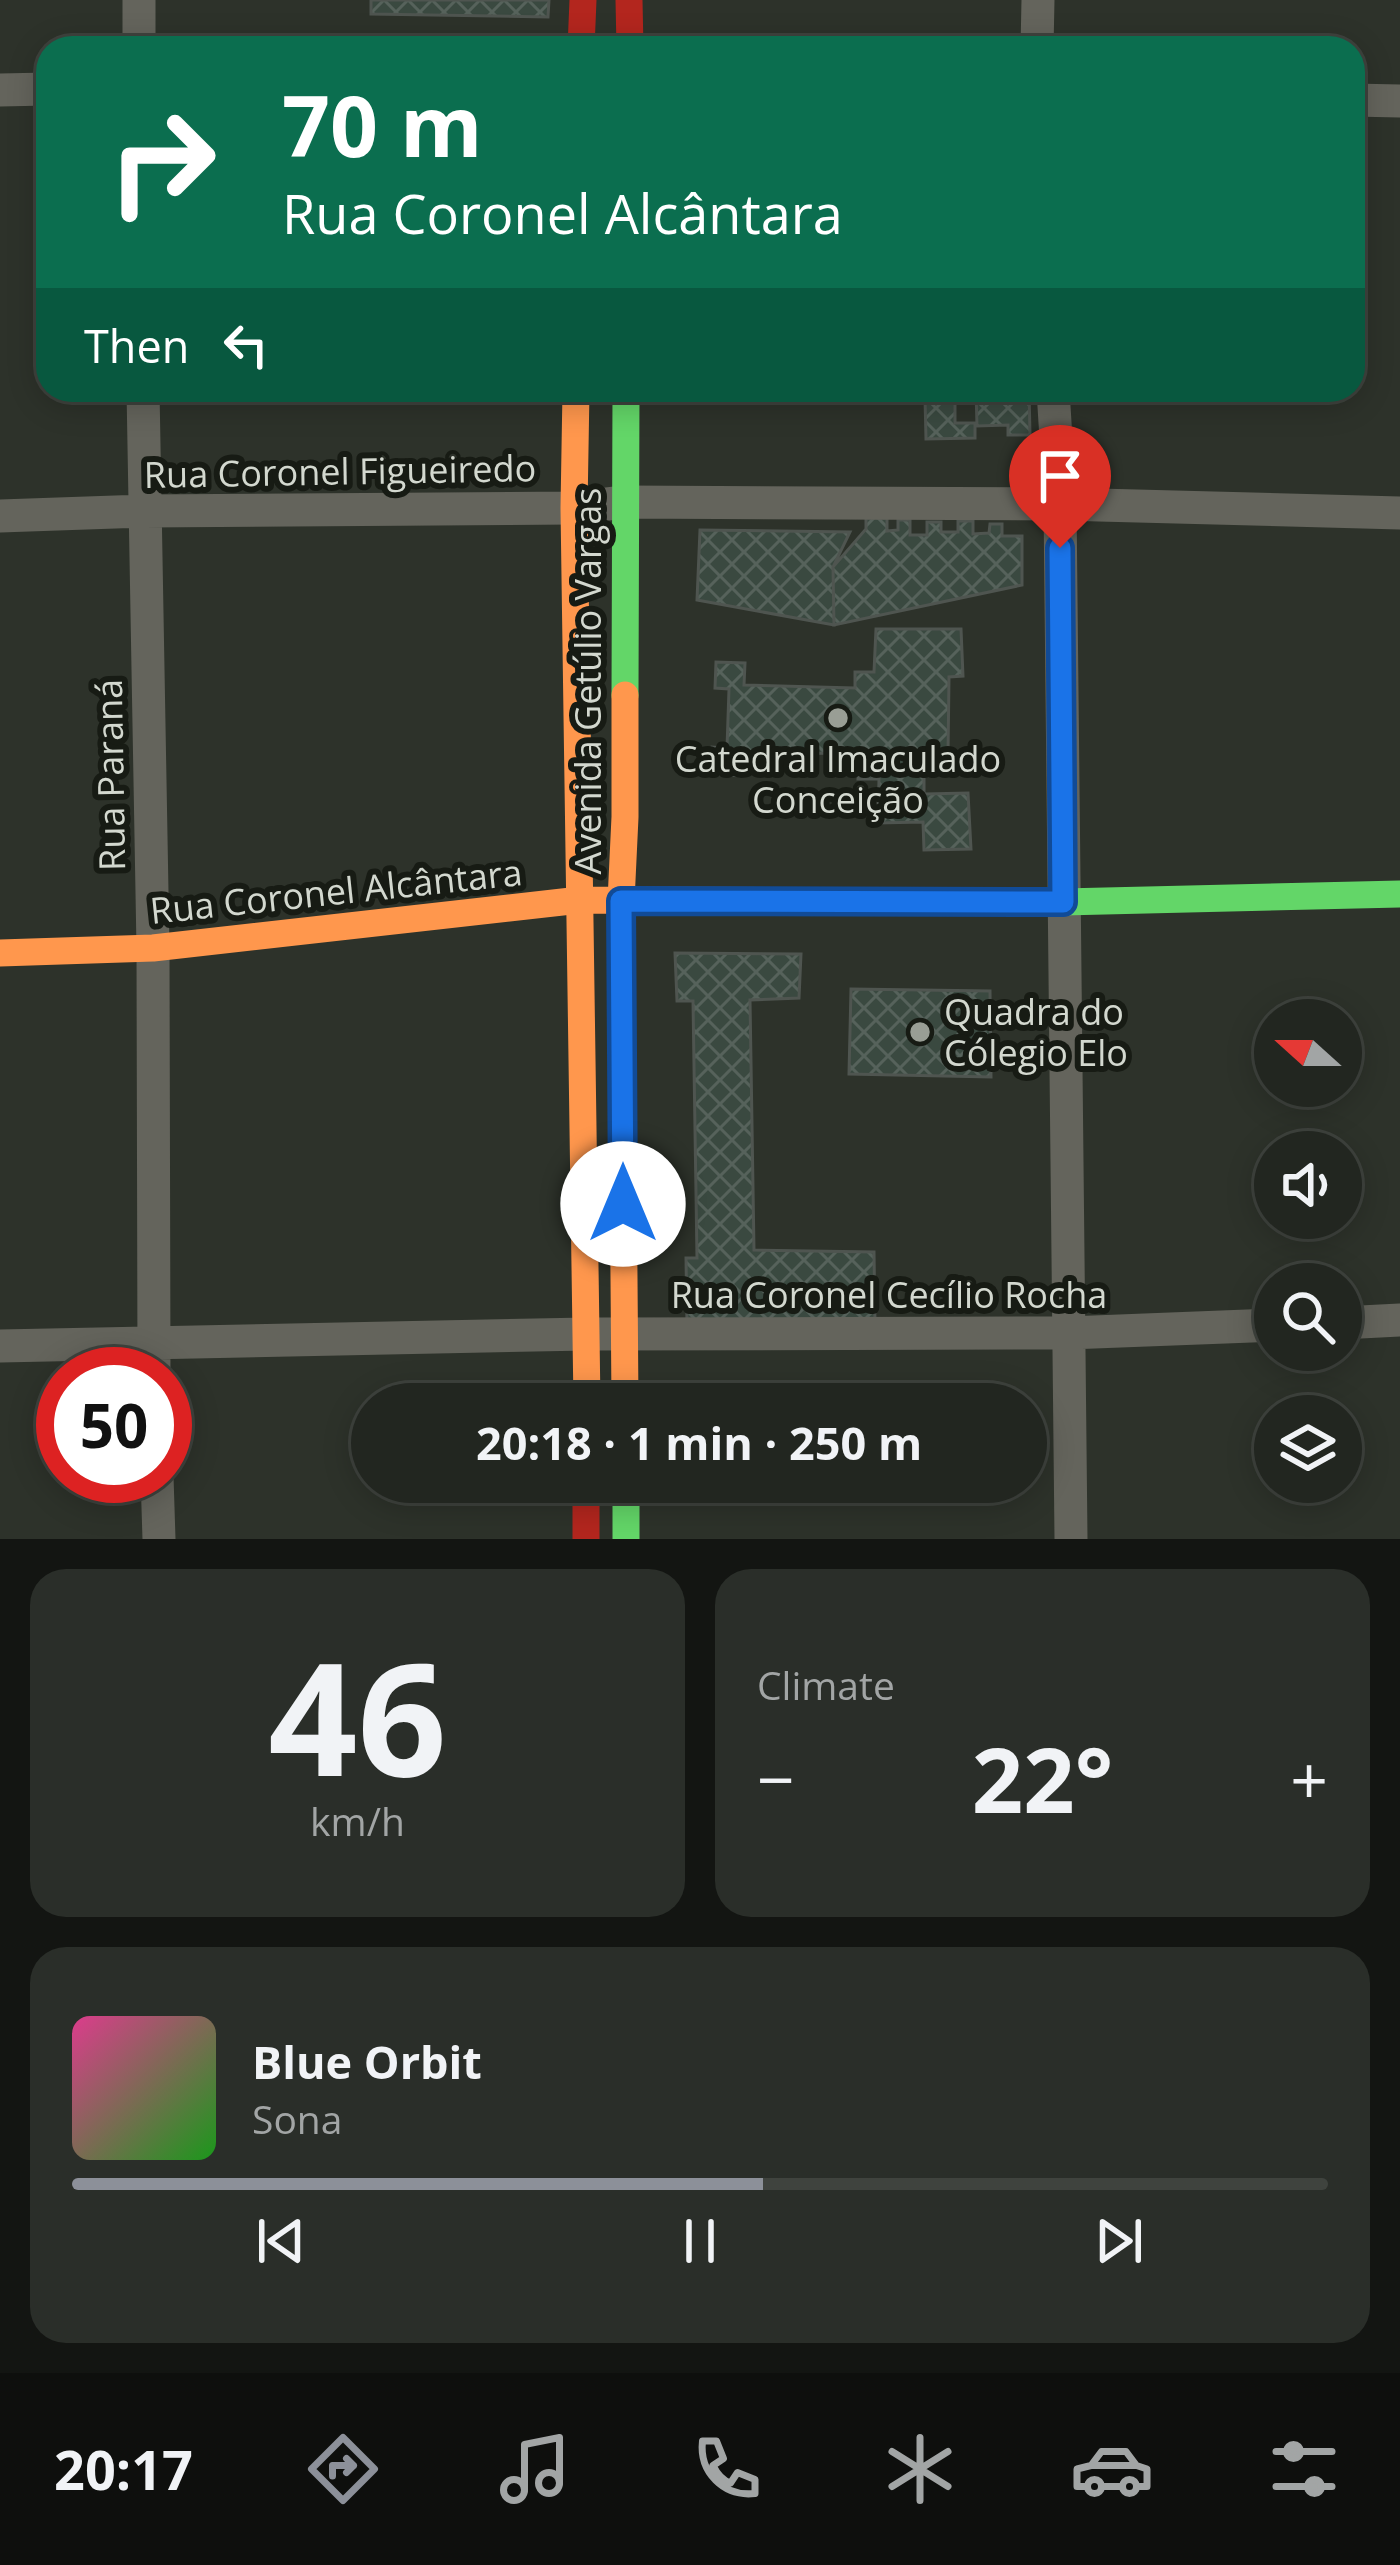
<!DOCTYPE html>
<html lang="en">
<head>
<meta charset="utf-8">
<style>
  body { margin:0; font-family:"Open Sans",sans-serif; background:#2a2e29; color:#f1f3f6; height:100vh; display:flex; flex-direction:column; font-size:45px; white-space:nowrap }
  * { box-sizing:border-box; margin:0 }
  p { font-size:39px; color:#a2a5a5 }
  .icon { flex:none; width:66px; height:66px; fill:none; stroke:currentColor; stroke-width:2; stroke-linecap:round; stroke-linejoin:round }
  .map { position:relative; height:1539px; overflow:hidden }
  .side { display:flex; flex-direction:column; gap:30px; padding:30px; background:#131512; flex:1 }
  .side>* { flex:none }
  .guide { position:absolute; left:36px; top:36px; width:1329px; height:366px; border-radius:36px; box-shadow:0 6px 30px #0003,0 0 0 3px #3f433e; background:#0b6e4f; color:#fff; overflow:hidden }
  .needle { width:78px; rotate:291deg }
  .buttons { position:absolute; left:1254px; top:999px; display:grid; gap:24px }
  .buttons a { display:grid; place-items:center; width:108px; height:108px; border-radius:50%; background:#222620; box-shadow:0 6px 30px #0003,0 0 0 3px #3f433e; font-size:60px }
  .speed { position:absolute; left:36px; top:1347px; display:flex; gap:24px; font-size:60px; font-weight:700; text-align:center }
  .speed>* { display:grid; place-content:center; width:156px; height:156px; border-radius:50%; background:#222620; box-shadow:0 6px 30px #0003,0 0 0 3px #3f433e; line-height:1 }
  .speed .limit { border:18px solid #d22; background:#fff; color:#111 }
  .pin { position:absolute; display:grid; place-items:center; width:102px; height:102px; color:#fff; margin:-123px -51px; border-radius:50% 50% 50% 0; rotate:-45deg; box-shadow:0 0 12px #0007 }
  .pin .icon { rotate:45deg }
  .me { position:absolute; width:132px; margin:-66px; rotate:0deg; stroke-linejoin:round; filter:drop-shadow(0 0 9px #0008) }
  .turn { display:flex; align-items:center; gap:42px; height:252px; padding:0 48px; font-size:54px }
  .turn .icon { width:156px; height:156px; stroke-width:2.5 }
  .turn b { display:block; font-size:84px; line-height:102px }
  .then { display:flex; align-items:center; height:114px; padding:0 48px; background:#0003; gap:24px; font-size:45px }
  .big { font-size:90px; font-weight:700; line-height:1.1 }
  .side .widget { flex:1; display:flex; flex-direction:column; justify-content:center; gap:18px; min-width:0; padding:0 42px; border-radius:36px; background:#2a2e29 }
  .side .dial { align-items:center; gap:0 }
  .dial b { font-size:156px; line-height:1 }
  .song { display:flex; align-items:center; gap:36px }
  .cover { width:144px; height:144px; border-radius:18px; background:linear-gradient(135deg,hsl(330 70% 55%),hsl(120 70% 35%)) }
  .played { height:12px; border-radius:6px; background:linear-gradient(90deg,#8c9099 55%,#3f433e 55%) }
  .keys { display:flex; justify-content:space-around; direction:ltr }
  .heat { display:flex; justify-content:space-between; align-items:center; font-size:66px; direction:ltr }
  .side .tiles { flex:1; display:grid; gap:30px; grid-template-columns:1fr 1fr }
  .widget:last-child { grid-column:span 2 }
  .trip { position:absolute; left:351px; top:1383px; width:696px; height:120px; border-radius:60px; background:#222620; box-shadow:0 6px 30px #0003,0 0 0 3px #3f433e; font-weight:700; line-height:120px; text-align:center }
  .tabs { display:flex; height:192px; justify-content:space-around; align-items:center; background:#0e0f0d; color:#a2a5a5 }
  .tabs .icon { width:84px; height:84px }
  .tabs .selected { color:#8c9099 }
  .tabs b { font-size:54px; color:#f1f3f6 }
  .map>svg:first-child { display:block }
  .building { fill:url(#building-cross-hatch); stroke:#4f5550; stroke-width:3 }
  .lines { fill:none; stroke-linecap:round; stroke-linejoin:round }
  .street { stroke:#64645c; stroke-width:33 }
  .fast { stroke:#63d668; stroke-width:27 }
  .slow { stroke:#ff974d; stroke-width:27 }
  .jam { stroke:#b3261e; stroke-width:27 }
  .route-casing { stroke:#114b97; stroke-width:30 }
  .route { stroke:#1a73e8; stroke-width:21 }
  .poi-dot { fill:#999e95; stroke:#171b14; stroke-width:4.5 }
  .labels { text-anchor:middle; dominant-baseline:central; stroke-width:12; stroke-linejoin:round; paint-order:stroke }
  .street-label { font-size:36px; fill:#d3d8cf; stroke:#171b14 }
  .poi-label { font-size:36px; fill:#d3d8cf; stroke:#171b14 }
</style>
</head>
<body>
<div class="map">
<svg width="1400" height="1539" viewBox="0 0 1400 1539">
  <defs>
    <pattern id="building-cross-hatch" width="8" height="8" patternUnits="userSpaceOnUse" patternTransform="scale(3)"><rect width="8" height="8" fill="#3a4940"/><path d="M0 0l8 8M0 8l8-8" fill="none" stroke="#56625b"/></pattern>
  </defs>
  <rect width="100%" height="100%" fill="#2d322a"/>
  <path class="building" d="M371 0H549L548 17 371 14Z
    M983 390H1029L1030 435H1008V425L977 426 976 391Z
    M955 397V423H975V438L926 439 925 398Z
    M866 518H887V531L898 530V520H910V535H927V522H941V532H958V521H973V534L989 533 990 524H1002V536H1022V585L834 625 833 567 866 529Z
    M700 530 850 532 833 567 834 625 697 600Z
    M876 629H961L963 676 949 677 948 755 915 757 914 776H924V794L968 793 971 849 924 850 923 822 878 823 879 779H858L859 753 742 754 741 776 711 774 712 747 727 748 729 689 715 688 716 662 745 663 744 685 855 688V672H874Z
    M675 953 801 954 799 998 750 1000 754 1250 874 1252 875 1325 687 1324 686 1258H697L693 1001H677Z
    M851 989 990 991 991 1077 849 1074Z"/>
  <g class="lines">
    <path class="street" d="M139 0V48
      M1037 48 1038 0
      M0 90 48 89
      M1353 100 1400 101
      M143 390 153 948 154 1374
      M1053 390 1060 504 1071 1539
      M0 516 144 511 574 508 624 502 1060 504 1400 513
      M1341 1323 1400 1320
      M0 1346 587 1334 1068 1333 1275 1325
      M157 1476 159 1539"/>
    <path class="fast" d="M625 695 626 390
      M877 901 1063 902 1400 894
      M626 1482V1539"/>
    <path class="slow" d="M576 390 574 508 587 1404
      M0 953 153 948 580 900 877 901
      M625 1404 621 901 625 817V695"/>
    <path class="jam" d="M629 0 630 48
      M581 48 583 0
      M586 1482V1539"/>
  </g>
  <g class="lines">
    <defs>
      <path id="route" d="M623 1204 621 901 1063 902 1060 548"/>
    </defs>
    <use href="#route" class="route-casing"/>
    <use href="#route" class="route"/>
  </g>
  <g class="poi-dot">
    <circle cx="838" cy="718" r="12"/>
    <circle cx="920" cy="1032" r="12"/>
  </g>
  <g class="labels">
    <g class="street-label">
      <text transform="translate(340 471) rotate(-1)">Rua Coronel Figueiredo</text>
      <text transform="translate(587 681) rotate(-90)">Avenida Getúlio Vargas</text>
      <text transform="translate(110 775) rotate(-91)">Rua Paraná</text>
      <text transform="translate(336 891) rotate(-6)">Rua Coronel Alcântara</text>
      <text x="889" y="1294">Rua Coronel Cecílio Rocha</text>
    </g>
    <g class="poi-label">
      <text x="838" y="758">Catedral Imaculado<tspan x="838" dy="41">Conceição</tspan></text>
      <text x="944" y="1011" text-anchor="start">Quadra do<tspan x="944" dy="41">Cólegio Elo</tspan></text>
    </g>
  </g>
</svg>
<div class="buttons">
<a><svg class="needle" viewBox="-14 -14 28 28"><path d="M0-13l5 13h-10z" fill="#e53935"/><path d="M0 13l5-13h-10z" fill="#a2a5a5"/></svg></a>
<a><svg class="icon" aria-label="sound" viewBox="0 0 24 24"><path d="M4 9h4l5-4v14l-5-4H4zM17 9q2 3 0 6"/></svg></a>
<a><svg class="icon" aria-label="search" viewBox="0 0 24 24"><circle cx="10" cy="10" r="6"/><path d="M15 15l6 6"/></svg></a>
<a><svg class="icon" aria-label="layers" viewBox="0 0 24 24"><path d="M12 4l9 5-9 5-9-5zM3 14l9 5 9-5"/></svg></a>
</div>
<div class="speed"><div class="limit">50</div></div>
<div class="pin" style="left:1060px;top:548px;background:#d93025"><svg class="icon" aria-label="arrive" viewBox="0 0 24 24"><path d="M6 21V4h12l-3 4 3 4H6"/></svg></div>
<svg class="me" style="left:623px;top:1204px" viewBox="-20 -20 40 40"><circle r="19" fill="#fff"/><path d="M0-13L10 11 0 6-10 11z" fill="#1a73e8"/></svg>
<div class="trip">20:18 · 1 min · 250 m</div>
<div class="guide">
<div class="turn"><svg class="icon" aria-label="right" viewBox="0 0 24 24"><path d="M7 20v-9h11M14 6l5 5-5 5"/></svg><div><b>70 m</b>Rua Coronel Alcântara</div></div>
<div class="then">Then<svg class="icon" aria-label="left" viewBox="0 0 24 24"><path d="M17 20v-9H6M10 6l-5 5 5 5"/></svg></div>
</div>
</div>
<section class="side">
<div class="tiles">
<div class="widget dial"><b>46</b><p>km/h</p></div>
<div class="widget"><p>Climate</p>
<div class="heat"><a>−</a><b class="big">22°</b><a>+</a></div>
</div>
<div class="widget">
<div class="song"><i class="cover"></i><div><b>Blue Orbit</b><p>Sona</p></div></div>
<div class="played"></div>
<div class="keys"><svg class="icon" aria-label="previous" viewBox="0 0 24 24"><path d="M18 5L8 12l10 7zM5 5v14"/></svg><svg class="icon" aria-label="pause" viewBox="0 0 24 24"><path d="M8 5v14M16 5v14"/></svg><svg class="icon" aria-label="next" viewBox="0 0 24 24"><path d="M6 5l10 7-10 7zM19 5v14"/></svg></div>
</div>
</div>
</section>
<nav class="tabs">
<b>20:17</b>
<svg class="icon selected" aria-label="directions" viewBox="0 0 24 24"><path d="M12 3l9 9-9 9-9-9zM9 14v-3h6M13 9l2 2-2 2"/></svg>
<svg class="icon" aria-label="music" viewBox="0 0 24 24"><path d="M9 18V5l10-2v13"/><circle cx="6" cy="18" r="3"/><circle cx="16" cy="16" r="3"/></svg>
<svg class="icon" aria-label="phone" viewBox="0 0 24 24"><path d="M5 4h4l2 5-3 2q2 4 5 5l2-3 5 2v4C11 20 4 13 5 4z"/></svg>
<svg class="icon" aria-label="climate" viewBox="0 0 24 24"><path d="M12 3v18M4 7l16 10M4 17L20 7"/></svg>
<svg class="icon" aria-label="car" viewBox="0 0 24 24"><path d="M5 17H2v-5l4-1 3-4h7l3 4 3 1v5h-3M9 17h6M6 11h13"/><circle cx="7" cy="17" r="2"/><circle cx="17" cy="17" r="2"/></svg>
<svg class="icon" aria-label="filters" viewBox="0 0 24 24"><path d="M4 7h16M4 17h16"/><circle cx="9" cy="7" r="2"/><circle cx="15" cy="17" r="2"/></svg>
</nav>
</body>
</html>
